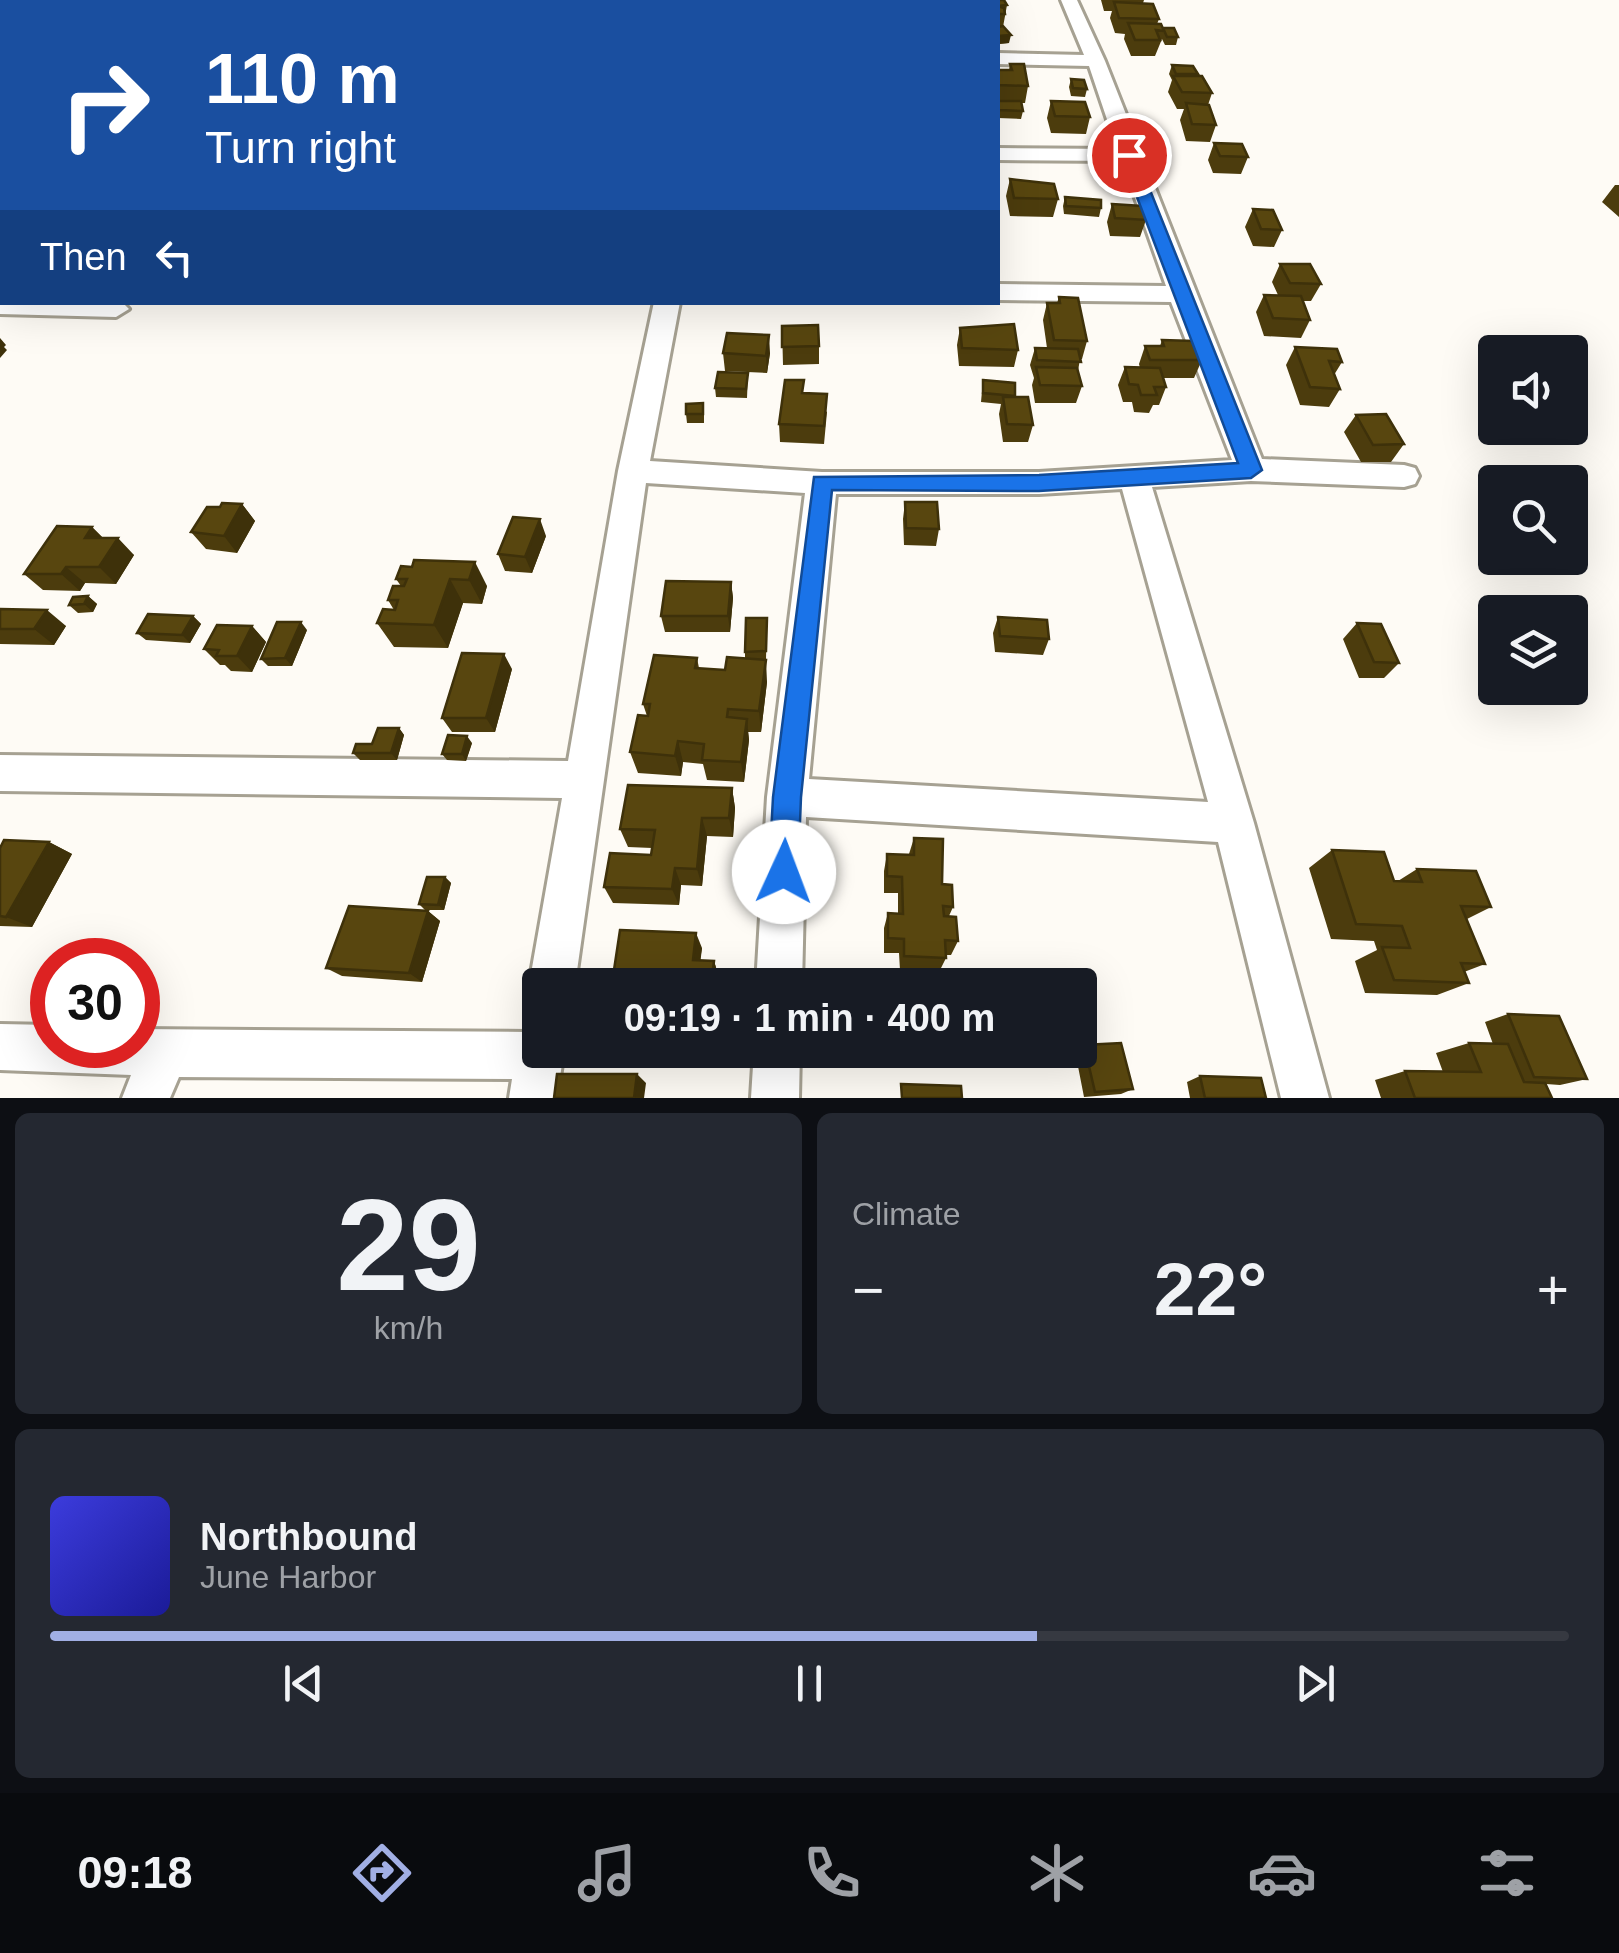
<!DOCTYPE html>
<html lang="en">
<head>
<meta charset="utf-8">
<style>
  body { margin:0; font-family:Helvetica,sans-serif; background:#242831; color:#f1f3f6; height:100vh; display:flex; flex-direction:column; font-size:38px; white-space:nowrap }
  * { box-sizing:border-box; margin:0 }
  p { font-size:32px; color:#9ea1a6 }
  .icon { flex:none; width:55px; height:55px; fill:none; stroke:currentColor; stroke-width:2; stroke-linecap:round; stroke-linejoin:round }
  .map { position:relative; height:1098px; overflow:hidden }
  .drawer { display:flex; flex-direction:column; gap:15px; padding:15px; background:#0d0f14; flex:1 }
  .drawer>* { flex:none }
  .banner { position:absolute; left:0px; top:0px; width:1000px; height:305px; box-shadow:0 10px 40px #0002; background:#1a4fa0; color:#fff; overflow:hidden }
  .controls { position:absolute; left:1478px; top:335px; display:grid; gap:20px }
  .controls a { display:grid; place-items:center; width:110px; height:110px; border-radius:10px; background:#171b24; box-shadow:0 10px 40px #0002; font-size:50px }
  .speed { position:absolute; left:30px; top:938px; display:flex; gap:20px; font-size:50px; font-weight:700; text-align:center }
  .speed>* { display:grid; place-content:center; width:130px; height:130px; border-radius:50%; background:#171b24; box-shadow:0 10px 40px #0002; line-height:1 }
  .speed .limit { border:15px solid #d22; background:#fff; color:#111 }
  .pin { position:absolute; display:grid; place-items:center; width:85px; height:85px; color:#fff; margin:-42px; border:5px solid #fff; border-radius:50%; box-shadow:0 2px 10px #0007 }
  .me { position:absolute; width:110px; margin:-55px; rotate:2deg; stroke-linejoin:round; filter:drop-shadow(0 0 8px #0008) }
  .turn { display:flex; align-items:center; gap:35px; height:210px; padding:0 40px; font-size:45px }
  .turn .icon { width:130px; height:130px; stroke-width:2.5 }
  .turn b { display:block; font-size:70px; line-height:85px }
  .then { display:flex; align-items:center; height:95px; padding:0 40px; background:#0003; gap:20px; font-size:38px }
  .big { font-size:75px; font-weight:800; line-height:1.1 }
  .drawer .tile { flex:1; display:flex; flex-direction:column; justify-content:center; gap:15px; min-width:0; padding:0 35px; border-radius:15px; background:#242831 }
  .drawer .dial { align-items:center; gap:0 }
  .dial b { font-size:130px; line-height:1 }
  .song { display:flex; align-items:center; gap:30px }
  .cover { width:120px; height:120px; border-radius:15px; background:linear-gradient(135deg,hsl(240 70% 55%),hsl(240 70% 35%)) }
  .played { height:10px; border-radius:5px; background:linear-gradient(90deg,#a1afe4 65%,#363941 65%) }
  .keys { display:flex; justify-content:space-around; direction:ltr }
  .heat { display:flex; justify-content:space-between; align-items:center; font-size:55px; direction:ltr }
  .drawer .tiles { flex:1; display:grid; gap:15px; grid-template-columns:1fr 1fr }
  .tile:last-child { grid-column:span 2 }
  .trip { position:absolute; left:522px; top:968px; width:575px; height:100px; border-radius:10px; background:#171b24; box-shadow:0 10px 40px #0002; font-weight:800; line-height:100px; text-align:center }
  .dock { display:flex; height:160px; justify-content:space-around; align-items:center; background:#090b0e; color:#9ea1a6 }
  .dock .icon { width:70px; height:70px }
  .dock .on { color:#a1afe4 }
  .dock b { font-size:45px; color:#f1f3f6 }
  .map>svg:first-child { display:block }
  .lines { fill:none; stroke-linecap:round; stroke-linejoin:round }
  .minor-casing { stroke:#a6a192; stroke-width:6 }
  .minor { fill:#fff; fill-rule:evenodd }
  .wall { fill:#4c3c0d }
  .shaded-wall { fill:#3e310a }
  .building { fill:#58460f; stroke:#3e310a; stroke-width:2.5 }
  .route { fill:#1a73e8; stroke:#114b97; stroke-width:2.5 }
</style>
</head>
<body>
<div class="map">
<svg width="1619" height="1098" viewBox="0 0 1619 1098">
  <rect width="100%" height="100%" fill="#fefbf5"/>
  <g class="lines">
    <defs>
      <path id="minor" d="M576 0H596L597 2H577Z
        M827 0H843V2H827Z
        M1061 0H1077L1105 61 1262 459 1404 465 1415 468 1419 476 1415 484 1404 487 1251 481 1152 487 1254 823 1329 1098H1281L1218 842 806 817 802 985H756L767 797 805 493 646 483 575 985H540V1003L529 985 562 798 0 791V755L568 761 618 471 654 302H680L650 461 822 472H1039L1232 460 1171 302 998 300V284L1166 286 1122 161 998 160V148L1117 149 1089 66 998 64V53L1084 55ZM1122 489 1208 802 809 779 836 494H1039Z
        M0 15H2V25H0Z
        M0 144H2V157H0Z
        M2 179V195L0 196V180Z
        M0 298 2 302H122L129 309 116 317 0 314Z
        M0 1024 52 1025V1045H138V1029L527 1032 540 1027V1050H564L557 1098H509L512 1079 179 1077 170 1098H122L131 1075 0 1070Z
        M754 1050H800L799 1098H751Z"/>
    </defs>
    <use href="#minor" class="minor-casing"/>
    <use href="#minor" class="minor"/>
  </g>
  <path class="wall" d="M881 0H902V2H881Z
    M906 0H935V2H906Z
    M984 0H1004L1007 5 1003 27 1009 43 998 44V2H984Z
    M1101 0H1144L1143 3 1159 19 1157 24 1178 37 1176 45H1165L1162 39 1155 56H1131L1124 39 1125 34 1115 33 1110 18 1112 11H1104Z
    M1010 64 1028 86 1025 103H1022L1023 111 1021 119 998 118V70H1009Z
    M1172 65 1198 74 1197 76 1212 93 1208 105 1216 125 1210 142 1186 141 1180 120 1184 109H1177L1168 92 1172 80 1169 74Z
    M1071 79 1087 89 1085 97 1071 96 1069 87Z
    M1051 101 1090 117 1086 134 1051 133 1047 118Z
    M1214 143 1248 157 1241 174 1213 173 1208 160Z
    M1010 179 1058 199 1053 217 1010 216 1006 196Z
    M1615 185H1619V217L1602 202Z
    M1065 197 1101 208 1099 217 1064 214 1063 206Z
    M1112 204 1146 220 1140 237 1110 236 1107 222Z
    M1253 209 1282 230 1274 247 1253 246 1245 227Z
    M0 215H2V245H0Z
    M1280 264 1321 284 1311 301H1303L1310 320 1301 338 1264 336 1256 312 1264 295H1278L1272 282Z
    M1059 297 1087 341 1082 359H1080L1078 371 1082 386 1076 403H1035L1032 385 1034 378 1030 365 1035 348H1047L1043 320 1047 303H1057Z
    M782 326 819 346V364L783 365Z
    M960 328 1018 350 1014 367 959 366 957 345Z
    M1162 340 1202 360 1194 378H1163L1166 387 1159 405H1153L1149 413 1134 412 1132 402H1123L1118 385 1125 367 1140 368 1139 364 1145 346H1160Z
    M1295 347 1342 362 1334 375 1340 389 1329 407 1300 405 1286 365Z
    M723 353H770L767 373 725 371Z
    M748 373 747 398 716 397 715 388Z
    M983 380 1015 397 1033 425 1028 442H1003L999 414 1001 404 981 402Z
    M804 393 827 412 824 444 780 442 779 424Z
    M704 412V423H687L686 414Z
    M1356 415 1404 444 1391 462H1361L1344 432Z
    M905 502 939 529 936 546 904 545 903 519Z
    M242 504 255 521 237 553 206 549 191 532 220 507Z
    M92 527 103 538 134 555 116 584 85 583 80 591 43 590 24 574Z
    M546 536 532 573 505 571 498 554Z
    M414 560 487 586 482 604 463 603 448 648 394 647 377 623 394 610 388 600 401 586 396 579 412 567Z
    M731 582 733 598 730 632H665L661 616Z
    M88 596 97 604 93 612 78 613 69 605Z
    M0 609 66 626 54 645 0 644Z
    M193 616 201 624 190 643 146 640 137 633Z
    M998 617 1049 639 1043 655 995 652 993 633Z
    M767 618 766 659H756L767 682 761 732H748L749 740 744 782 707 780 703 764 683 762 681 776 638 773 630 752 647 716 643 704 697 658 699 668 725 670 745 659V652Z
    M1357 623 1399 663 1384 678H1359L1343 639Z
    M252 626 266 642 252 672 231 671 225 665H220L204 649Z
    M307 630 292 666H268L261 659Z
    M512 669 495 732H452L442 718Z
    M399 728 404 735 397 760H360L353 753Z
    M472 743 466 761 447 760 442 754Z
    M732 788 735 808 733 837 707 836 702 886 681 885 679 905 613 903 604 887 651 855 652 848 628 847 620 829Z
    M914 838 942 884 953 907 949 916 958 941 951 955H946V958L939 972 900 970 899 953H884V928L888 913H898V893H884V871L887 854H909Z
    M49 842 72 854 32 927 0 926V848Z
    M1332 850 1394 881H1398L1417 869 1491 907 1467 919 1485 964 1464 972 1469 983 1437 995 1365 993 1355 961 1377 950 1374 941 1331 939 1309 868Z
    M445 877 451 883 444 910H425L419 904Z
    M428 911 440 921 422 982 342 976 326 968Z
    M702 948 700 960 714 961 718 974 623 982 614 970Z
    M1508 1014 1587 1079 1560 1085 1546 1084 1552 1098H1381L1375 1080 1405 1071 1443 1072 1436 1053 1469 1043 1493 1044 1485 1022Z
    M1084 1045 1133 1089 1121 1094 1084 1097 1075 1051 1080 1050V1048Z
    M1200 1076 1266 1098H1190L1187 1082Z"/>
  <path class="shaded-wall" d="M185 0H208L210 2H181Z
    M540 0H568L569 2H535Z
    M656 0H684V2H656Z
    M1011 35 1009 43 998 44V36Z
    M769 335 770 353 767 373 766 356Z
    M0 338 6 345 4 347 7 350 0 358Z
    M242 504 255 521 237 553 224 536Z
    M540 519 546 536 532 573 525 557Z
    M92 527 109 544 85 538Z
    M118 538 134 555 116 584 99 567Z
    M475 562 487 586 482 604 469 580Z
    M66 567 85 583 80 591 61 574Z
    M450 579 463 603 448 648 434 625Z
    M731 582 733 598 730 632 728 616Z
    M88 596 97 604 93 612 84 604Z
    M47 610 66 626 54 645 34 629Z
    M193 616 201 624 190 643 182 635Z
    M301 622 307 630 292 666 285 658Z
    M252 626 266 642 252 672 237 656Z
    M504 654 512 669 495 732 486 718Z
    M766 660 767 682 761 732 759 711Z
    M747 719 749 740 744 782 741 762Z
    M399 728 404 735 397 760 391 753Z
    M467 736 472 743 466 761 462 754Z
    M678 741 683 762 681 776 675 756Z
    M732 788 735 808 733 837 729 818Z
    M702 818 707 836 702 886 697 869Z
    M49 842 72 854 32 927 6 917Z
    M675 868 681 885 679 905 672 889Z
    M445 877 451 883 444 910 438 905Z
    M428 911 440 921 422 982 409 973Z
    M696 933 702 948 699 973 693 960Z
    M714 961 718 974 717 985H711Z
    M637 1074 646 1083 644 1098H634Z"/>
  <path class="building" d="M157 0H185L181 2H153Z
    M383 0H401L399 2H381Z
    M786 0H807V2H786Z
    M986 0H1004L1007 5 998 6V2H987Z
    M1114 2 1153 4 1159 19 1119 18Z
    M998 6 1004 8 1005 14H998Z
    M1128 23 1161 24 1164 31 1156 30 1160 40H1135Z
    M1003 26 1011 35 998 36V27Z
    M1163 28H1174L1178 37H1167Z
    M1010 64H1024L1028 86 998 85V70H1012Z
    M1172 65 1193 66 1198 74H1176Z
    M1173 76H1202L1212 93 1182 92Z
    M1071 79 1084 80 1087 89 1073 88Z
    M998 101H1021L1023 111 998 110Z
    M1051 101 1085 102 1090 117 1055 116Z
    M1186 103 1209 105 1216 125 1192 124Z
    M1214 143 1242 144 1248 157 1220 156Z
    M1010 179 1054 184 1058 199 1014 198Z
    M1065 197 1101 200V208L1066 206Z
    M1112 204 1142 206 1146 220 1115 218Z
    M1253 209 1273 210 1282 230 1261 229Z
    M0 215H2V228H0Z
    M1280 264H1310L1321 284 1290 283Z
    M1264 295 1301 296 1310 320 1273 318Z
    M1059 297 1078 298 1087 341 1054 340 1047 303H1060Z
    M1014 324 1018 350 962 348 960 328Z
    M818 325 819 346 782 347V326Z
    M727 333 769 335 766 356 723 353Z
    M1162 340 1194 341 1202 360H1150L1145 346H1164Z
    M1295 347 1337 349 1342 362 1329 361 1340 389 1310 387Z
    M1035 348 1078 349 1081 362 1037 360Z
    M1036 367 1077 368 1082 386 1040 385Z
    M1125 367 1160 368 1166 387H1154L1157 395H1141L1138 385 1129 384Z
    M718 372 748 373 746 389 715 388Z
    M785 380H804L802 393 827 394 824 426 779 424Z
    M983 380 1015 383V396L983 393Z
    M1003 397H1028L1033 425 1007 424Z
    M703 403V414H686V404Z
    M1386 414 1404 444 1373 445 1356 415Z
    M905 502H937L939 529 906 528Z
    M222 503 242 504 224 536 191 532 207 507H220Z
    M513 517 540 519 525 557 498 554Z
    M57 526 92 527 85 538H118L99 567H66L61 574H24Z
    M414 560 475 562 469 580 450 579 434 625 377 623 383 609 395 610 398 600H388L393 586H404L407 579H396L401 566 412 567Z
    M666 581 731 582 728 616H661Z
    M88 596 84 604 69 605 73 597Z
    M0 609 47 610 34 629H0Z
    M148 614 193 616 182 635 137 633Z
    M998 617 1047 620 1049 639 1000 636Z
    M746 618H767L766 651 745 652Z
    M277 622H301L285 658 261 659Z
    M1357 623 1381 624 1399 663 1374 662Z
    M217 625 252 626 237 656H216L219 650 204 649Z
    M462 653 504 654 486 718H442Z
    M654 655 697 658 695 668 725 670 727 657 766 660 759 711 728 709 727 717 747 719 741 762 702 760 704 744 678 741 675 756 630 752 638 715 648 716 650 704H643Z
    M378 728H399L391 753H353L356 744H372Z
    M448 735 467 736 462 754H442Z
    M628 785 732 788 729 818H702L697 869 675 868 672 889 604 887 610 853 651 855 655 830 620 829Z
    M914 838 943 839 942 884 952 885 953 907 943 906 944 916 956 917 958 941 945 940 946 958 904 956V939L888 938V913L903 914 902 877 887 876V854L914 855Z
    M4 840 49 842 6 917 0 916V848Z
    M1332 850 1384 852 1394 881 1422 882 1417 869 1476 871 1491 907 1461 906 1485 964 1461 963 1469 983 1394 980 1382 947 1410 948 1402 926 1356 924Z
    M427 877H445L438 905 419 904Z
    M349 906 428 911 409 973 326 968Z
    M620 930 696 933 693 960 714 961 711 985H622L625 970H614Z
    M1508 1014 1559 1016 1587 1079 1534 1077Z
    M1121 1043 1133 1089 1095 1092 1084 1045Z
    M1469 1043 1508 1044 1524 1082 1545 1083 1552 1098H1415L1405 1071 1481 1072Z
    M557 1074H637L634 1098H554Z
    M1200 1076 1261 1078 1266 1098H1205Z
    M901 1084 961 1086 962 1098H902Z"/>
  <path class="route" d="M1129 151 1136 155 1262 470 1251 478 1039 491 832 490 801 797 798 872 794 882 784 887 773 882 769 872 773 797 814 477 1039 475 1238 463 1121 155Z"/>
</svg>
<div class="controls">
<a><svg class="icon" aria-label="sound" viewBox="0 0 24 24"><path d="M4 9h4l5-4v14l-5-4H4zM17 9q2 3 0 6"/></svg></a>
<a><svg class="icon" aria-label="search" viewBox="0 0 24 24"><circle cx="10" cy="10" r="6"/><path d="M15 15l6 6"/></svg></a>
<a><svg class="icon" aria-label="layers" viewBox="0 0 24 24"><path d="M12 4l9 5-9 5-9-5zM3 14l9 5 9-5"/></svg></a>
</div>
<div class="speed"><div class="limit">30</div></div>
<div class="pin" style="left:1129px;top:155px;background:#d93025"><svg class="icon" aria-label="arrive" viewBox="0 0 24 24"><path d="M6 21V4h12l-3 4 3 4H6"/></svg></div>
<svg class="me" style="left:784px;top:872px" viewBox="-20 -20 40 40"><circle r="19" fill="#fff"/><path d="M0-13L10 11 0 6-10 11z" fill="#1a73e8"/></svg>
<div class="trip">09:19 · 1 min · 400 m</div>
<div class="banner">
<div class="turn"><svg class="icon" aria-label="right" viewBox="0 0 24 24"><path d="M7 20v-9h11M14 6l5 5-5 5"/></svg><div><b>110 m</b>Turn right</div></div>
<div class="then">Then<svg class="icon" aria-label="left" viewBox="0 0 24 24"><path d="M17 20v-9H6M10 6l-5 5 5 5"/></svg></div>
</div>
</div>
<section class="drawer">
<div class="tiles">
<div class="tile dial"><b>29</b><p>km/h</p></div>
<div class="tile"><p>Climate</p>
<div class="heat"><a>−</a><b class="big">22°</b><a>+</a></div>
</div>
<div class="tile">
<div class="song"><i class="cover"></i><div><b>Northbound</b><p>June Harbor</p></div></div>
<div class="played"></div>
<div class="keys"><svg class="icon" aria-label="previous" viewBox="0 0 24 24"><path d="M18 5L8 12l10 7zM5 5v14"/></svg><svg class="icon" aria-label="pause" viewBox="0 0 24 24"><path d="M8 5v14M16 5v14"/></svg><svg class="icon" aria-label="next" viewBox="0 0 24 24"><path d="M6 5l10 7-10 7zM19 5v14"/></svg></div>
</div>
</div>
</section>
<nav class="dock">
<b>09:18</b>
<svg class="icon on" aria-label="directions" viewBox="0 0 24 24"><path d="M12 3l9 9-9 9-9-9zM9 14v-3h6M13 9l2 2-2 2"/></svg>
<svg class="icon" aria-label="music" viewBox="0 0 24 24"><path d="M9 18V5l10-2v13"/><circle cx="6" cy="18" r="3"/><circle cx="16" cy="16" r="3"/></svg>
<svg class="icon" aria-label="phone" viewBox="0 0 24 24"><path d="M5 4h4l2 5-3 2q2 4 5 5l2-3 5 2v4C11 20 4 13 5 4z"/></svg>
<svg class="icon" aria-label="climate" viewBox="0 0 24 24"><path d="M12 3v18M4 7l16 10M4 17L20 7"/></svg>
<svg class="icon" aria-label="car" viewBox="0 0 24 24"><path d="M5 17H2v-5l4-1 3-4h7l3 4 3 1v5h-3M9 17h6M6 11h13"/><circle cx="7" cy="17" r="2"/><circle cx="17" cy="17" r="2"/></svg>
<svg class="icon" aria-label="filters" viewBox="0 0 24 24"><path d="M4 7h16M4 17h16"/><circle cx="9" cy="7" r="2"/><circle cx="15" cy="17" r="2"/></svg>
</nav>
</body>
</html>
